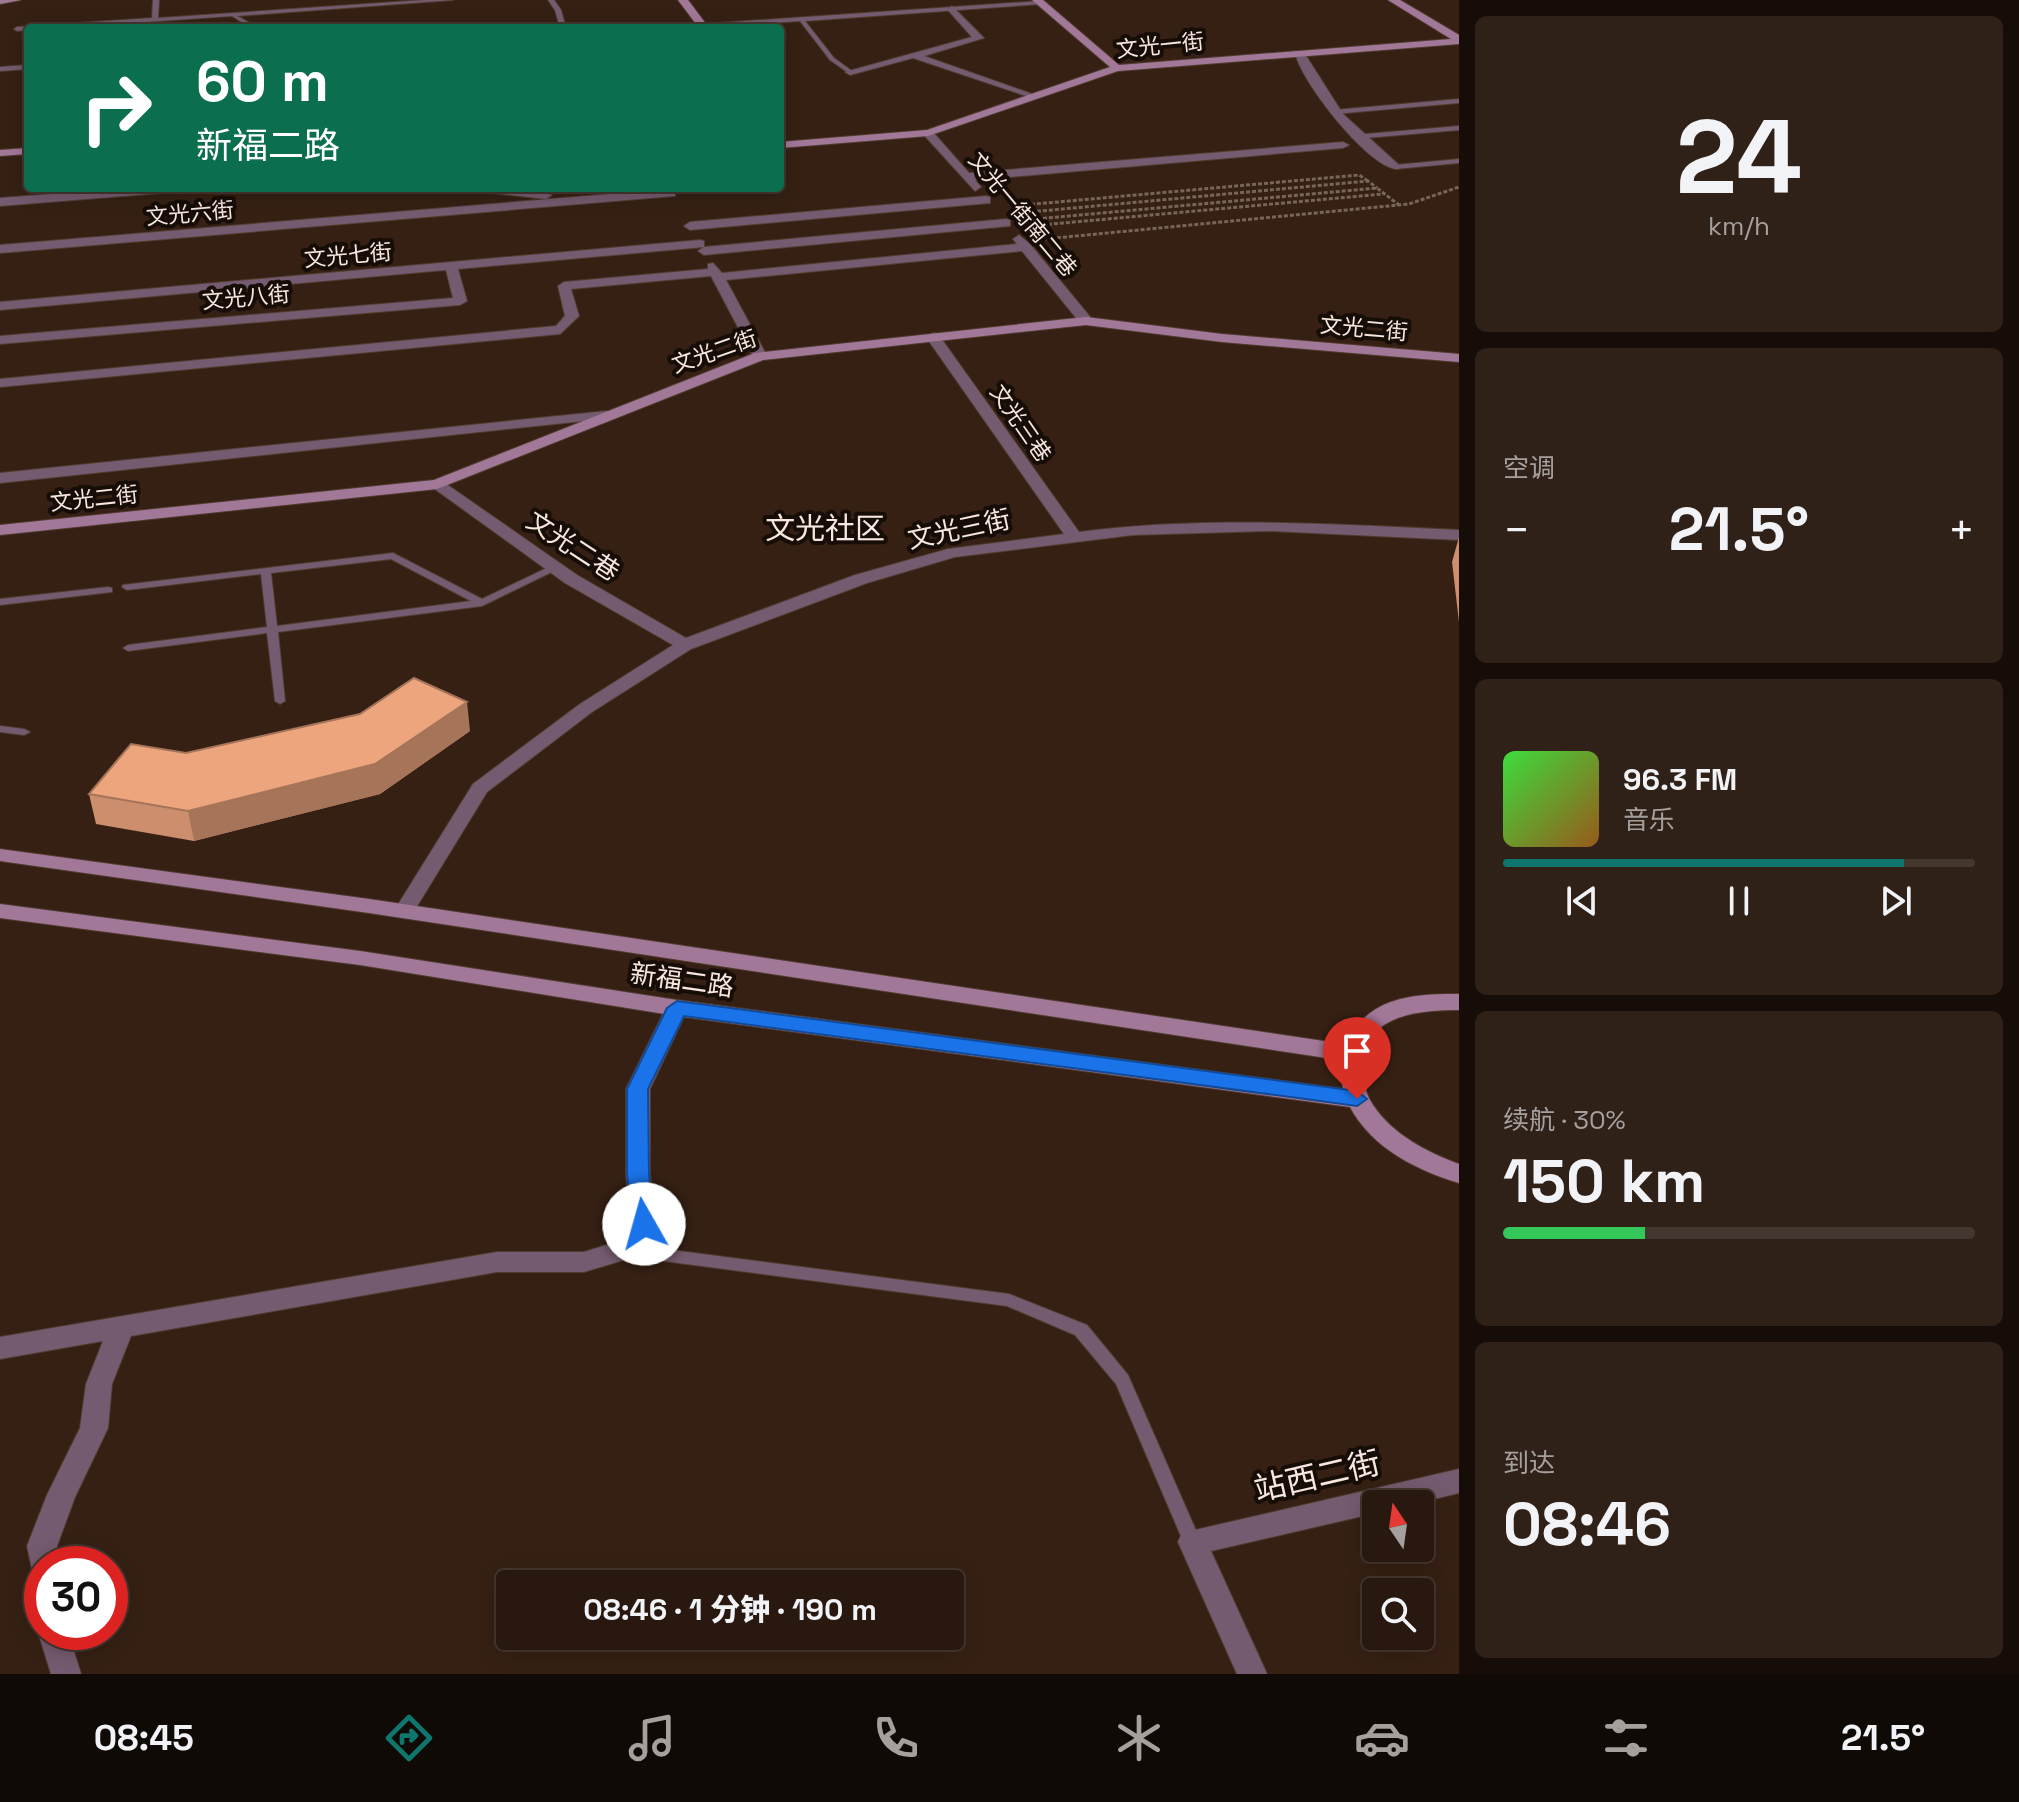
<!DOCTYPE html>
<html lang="zh">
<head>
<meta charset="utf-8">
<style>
  body { margin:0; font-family:"Space Grotesk","Noto Sans SC",sans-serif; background:#302118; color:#f1f3f6; height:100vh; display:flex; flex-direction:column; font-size:30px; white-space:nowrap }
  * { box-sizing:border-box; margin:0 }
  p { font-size:26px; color:#a5a09e }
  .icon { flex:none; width:44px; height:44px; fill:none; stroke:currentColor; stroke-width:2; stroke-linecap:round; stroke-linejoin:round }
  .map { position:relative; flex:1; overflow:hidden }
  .details { display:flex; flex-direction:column; gap:16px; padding:16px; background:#160d08; width:560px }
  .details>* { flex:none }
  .banner { position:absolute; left:24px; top:24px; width:760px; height:168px; border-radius:8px; box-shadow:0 4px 20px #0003,0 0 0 2px #44372f; background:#0b6e4f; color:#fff; overflow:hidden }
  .needle { width:52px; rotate:347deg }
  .controls { position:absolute; left:1362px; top:1490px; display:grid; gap:16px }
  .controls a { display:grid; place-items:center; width:72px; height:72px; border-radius:8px; background:#28180f; box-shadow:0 4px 20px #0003,0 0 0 2px #44372f; font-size:40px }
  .speed { position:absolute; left:24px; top:1546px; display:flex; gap:16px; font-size:40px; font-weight:700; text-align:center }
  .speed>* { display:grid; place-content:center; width:104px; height:104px; border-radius:50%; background:#28180f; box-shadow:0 4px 20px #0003,0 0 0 2px #44372f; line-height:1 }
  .speed .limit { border:12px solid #d22; background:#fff; color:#111 }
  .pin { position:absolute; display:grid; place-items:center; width:68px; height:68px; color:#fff; margin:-82px -34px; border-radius:50% 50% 50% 0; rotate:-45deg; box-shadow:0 0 8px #0007 }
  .pin .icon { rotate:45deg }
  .me { position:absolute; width:88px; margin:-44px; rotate:353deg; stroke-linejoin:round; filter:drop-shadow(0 0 6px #0008) }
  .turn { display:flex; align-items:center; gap:28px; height:168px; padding:0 40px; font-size:36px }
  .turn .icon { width:104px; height:104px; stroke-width:2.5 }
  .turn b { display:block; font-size:56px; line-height:68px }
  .big { font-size:60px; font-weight:800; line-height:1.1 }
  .details .widget { flex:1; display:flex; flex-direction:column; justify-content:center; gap:12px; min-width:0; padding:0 28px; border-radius:12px; background:#302118 }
  .details .dial { align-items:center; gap:0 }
  .dial b { font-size:104px; line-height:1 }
  .song { display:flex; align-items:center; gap:24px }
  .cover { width:96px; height:96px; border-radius:12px; background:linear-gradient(135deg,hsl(120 70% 55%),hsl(30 70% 35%)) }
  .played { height:8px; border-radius:4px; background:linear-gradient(90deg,#0f766e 85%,#44372f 85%) }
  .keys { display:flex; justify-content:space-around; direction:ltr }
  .heat { display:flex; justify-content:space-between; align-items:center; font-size:44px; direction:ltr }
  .charge { height:12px; border-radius:6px; background:linear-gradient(90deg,#34c759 30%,#44372f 0) }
  .trip { position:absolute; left:496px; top:1570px; width:468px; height:80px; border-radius:8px; background:#28180f; box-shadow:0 4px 20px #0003,0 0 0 2px #44372f; font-weight:800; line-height:80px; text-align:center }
  .tab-bar { display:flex; height:128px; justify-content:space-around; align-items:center; background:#100a06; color:#a5a09e }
  .tab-bar .icon { width:56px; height:56px }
  .tab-bar .active { color:#0f766e }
  .tab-bar b { font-size:36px; color:#f1f3f6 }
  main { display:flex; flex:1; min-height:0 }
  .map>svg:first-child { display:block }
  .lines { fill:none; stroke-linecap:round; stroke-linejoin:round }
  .lane-casing { stroke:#513c30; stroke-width:2 }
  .street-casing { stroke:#513c30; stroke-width:2 }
  .secondary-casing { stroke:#513c30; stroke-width:2 }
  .path { stroke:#78645a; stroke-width:3; stroke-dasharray:4 2; stroke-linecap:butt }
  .lane { fill:#755b6f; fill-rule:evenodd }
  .street { fill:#755b6f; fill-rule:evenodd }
  .secondary { fill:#a27899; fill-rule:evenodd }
  .wall { fill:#cc8e6c }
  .shaded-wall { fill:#a67458 }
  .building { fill:#eda57e; stroke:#a67458; stroke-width:2 }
  .route { fill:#1a73e8; stroke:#114b97; stroke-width:2 }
  .labels { text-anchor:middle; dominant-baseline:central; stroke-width:8; stroke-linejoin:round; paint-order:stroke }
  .far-street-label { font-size:22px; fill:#f7e7df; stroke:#160d07 }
  .street-label { font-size:26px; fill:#f7e7df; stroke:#160d07 }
  .quarter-label { font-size:30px; fill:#f7e7df; stroke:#160d07 }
  .near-street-label { font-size:32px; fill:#f7e7df; stroke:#160d07 }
</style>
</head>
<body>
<main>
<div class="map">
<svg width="1459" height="1674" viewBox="0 0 1459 1674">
  <rect width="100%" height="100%" fill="#362014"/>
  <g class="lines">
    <defs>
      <path id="lane" d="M153 0H159L158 18 425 0H453L237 16 259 28H251L232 16 58 28H28V30L17 31 14 29 17 27 152 18Z
        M548 0H554L561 10 566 28H560L555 10Z
        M1040 1 1042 4 805 21 834 58 852 71 850 74 830 60 800 21 703 28 700 26 703 24Z
        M28 65V69L0 71V67Z
        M1459 99V103L1334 114 1331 112 1334 110Z
        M1459 126V130L1354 139 1351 137 1354 135Z
        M1459 159V163L1395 169 1392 167 1395 165Z
        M393 553 482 599 551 566 555 565 560 568 482 606 278 632 285 701 280 704 275 701 267 633 128 651 123 648 128 645 267 627 261 574 127 590 122 587 123 585ZM391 559 471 601 277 626 271 573Z
        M108 587 112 588V592L0 605V599Z
        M0 726 24 729 30 732 24 735 0 732Z
        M625 1244 1009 1294 1087 1325 1128 1375 1201 1542 1198 1548 1192 1550 1186 1548 1116 1384 1075 1335 1007 1306 625 1256 620 1254 617 1250 620 1246Z"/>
      <path id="street" d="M952 6 984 38 924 56 1035 95V99L913 58 850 75 845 72 972 37 947 9Z
        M1295 51H1303L1343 114 1399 165V169C1371 172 1297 77 1295 51Z
        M924 131H932L969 173 1343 142 1349 145 1343 148 975 180 981 187 975 191 924 135Z
        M130 188H180L174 192 0 206V198Z
        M477 188H515L552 195 546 199 483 192Z
        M671 189 675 190V196L0 253V245Z
        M986 196 990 197V203L690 230 684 226 690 222Z
        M1006 219 1010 220V226L704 255 698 251 704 247Z
        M1019 235 1030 244 1091 318V324H1081L1022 251 726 280 767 356 760 360 753 356 711 276 571 289 579 316 560 334 0 387V379L556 326 565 316 558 286 564 282 708 269V264L713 263 722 273 1017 244 1013 239Z
        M700 240 704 241V247L458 269 467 301 460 305 0 344V336L453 298 446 270 0 310V302Z
        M933 333 938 334 1079 532C1206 516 1332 524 1459 530V540L1268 531 1133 535 955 557 867 583 691 649 592 712 487 792 411 916H397L394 911 473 784 580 704 673 645 565 583 432 487V481H442L577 575 686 638 855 575 948 549 1064 534 926 337Z
        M607 411 614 415 612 418 0 483V473Z
        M677 1000 685 1003 688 1008 650 1089V1175L656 1224 634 1257 584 1272H497L131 1336 112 1384 108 1428 75 1497 57 1546 58 1564H42V1577L33 1574 27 1546 47 1495 80 1428 86 1384 103 1341 0 1359V1337L497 1252H584L616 1242 631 1222 626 1175V1089L666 1008 669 1003Z
        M1459 1469V1493L1414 1504H1376V1513L1211 1551 1267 1674H1237L1178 1542 1182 1533Z
        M42 1623V1632H68L81 1674H51L38 1632Z"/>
      <path id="secondary" d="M0 0H21L0 4Z
        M678 0H688L709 28H699Z
        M1032 0H1043L1119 65 1451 39 1388 0H1400L1459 35V44L1118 71 928 136 780 148V142L927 130 1110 67Z
        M28 148V154L0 156V150Z
        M1086 317 1222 334 1459 354V362L1222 342 1086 325 763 360 437 489 0 535V525L434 480 755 353Z
        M0 849 369 899 1344 1044C1370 997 1409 994 1459 994V1010C1417 1010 1361 1015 1363 1070 1363 1082 1366 1095 1373 1105 1393 1135 1427 1152 1459 1164V1183C1416 1170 1372 1148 1350 1107L677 1016 360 965 0 918V904L360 951 677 1000 1343 1089 1340 1060 369 913 0 861Z"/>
    </defs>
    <use href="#lane" class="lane-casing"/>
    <use href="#street" class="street-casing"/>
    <use href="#secondary" class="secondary-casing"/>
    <path class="path" d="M1013 206 1359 175 1368 181
      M1019 213 1368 181 1377 188
      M1025 220 1377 188 1399 205
      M1030 226 1383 194
      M1045 239 1409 204 1459 187"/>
    <use href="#lane" class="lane"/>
    <use href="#street" class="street"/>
    <use href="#secondary" class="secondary"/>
  </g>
  <path class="wall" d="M1459 537V622L1452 562Z
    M470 731 380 794 194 841 96 824 89 794Z"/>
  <path class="shaded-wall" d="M467 702 470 731 380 794 194 841 188 811Z"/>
  <path class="building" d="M414 678 467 702 375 764 188 811 89 794 131 744 186 753 360 714Z"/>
  <path class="route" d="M677 1001 1357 1091 1367 1099 1357 1106 684 1016 648 1089 649 1175 655 1224 652 1230H636L633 1224 627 1175V1089L667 1008Z"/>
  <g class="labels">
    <g class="far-street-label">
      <text transform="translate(1160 45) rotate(-6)">文光一街</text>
      <text transform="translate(190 213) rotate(-5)">文光六街</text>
      <text transform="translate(1023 214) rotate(50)">文光一街南二巷</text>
      <text transform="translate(348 255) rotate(-5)">文光七街</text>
      <text transform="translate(246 297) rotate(-5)">文光八街</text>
      <text transform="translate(1364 328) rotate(5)">文光二街</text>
      <text transform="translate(714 351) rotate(-19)">文光二街</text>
      <text transform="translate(1021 423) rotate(55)">文光三巷</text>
      <text transform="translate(94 498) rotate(-6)">文光二街</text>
    </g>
    <g class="street-label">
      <text transform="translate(959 529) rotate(-12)">文光三街</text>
      <text transform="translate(573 546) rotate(33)">文光二巷</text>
      <text transform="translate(682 980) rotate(8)">新福二路</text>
    </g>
    <g class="quarter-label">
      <text x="825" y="528">文光社区</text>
    </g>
    <g class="near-street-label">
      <text transform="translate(1317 1476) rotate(-13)">站西二街</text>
    </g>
  </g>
</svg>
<div class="controls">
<a><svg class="needle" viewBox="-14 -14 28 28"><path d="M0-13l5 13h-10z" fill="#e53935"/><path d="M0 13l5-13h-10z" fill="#a5a09e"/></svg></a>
<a><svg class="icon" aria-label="search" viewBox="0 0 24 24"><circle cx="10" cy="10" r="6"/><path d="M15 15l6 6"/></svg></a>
</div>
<div class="speed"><div class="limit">30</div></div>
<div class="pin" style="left:1357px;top:1099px;background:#d93025"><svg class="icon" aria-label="arrive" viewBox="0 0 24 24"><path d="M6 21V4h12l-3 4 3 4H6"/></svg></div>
<svg class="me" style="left:644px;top:1224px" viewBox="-20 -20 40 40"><circle r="19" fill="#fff"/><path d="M0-13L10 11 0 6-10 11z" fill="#1a73e8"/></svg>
<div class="trip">08:46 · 1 分钟 · 190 m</div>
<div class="banner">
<div class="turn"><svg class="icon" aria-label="right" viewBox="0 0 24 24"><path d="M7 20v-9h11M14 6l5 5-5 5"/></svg><div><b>60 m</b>新福二路</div></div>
</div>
</div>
<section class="details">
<div class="widget dial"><b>24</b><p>km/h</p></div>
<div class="widget"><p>空调</p>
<div class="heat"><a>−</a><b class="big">21.5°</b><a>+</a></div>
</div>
<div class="widget">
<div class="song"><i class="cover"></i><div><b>96.3 FM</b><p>音乐</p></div></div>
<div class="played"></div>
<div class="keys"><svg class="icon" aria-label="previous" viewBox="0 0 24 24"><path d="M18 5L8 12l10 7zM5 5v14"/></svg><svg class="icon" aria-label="pause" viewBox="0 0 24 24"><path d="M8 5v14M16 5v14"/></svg><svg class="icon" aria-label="next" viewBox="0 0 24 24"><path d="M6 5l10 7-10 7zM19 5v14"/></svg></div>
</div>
<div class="widget"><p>续航 · 30%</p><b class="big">150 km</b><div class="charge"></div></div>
<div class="widget"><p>到达</p><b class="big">08:46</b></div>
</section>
</main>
<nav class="tab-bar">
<b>08:45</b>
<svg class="icon active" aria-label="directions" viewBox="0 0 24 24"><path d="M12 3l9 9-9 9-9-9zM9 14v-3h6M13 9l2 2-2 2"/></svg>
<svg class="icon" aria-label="music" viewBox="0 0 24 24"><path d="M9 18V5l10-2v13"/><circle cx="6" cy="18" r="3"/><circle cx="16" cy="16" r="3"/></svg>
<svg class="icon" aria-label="phone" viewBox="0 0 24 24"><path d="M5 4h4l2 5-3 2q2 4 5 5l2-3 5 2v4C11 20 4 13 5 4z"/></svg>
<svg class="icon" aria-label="climate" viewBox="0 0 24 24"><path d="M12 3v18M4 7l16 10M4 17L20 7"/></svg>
<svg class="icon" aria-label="car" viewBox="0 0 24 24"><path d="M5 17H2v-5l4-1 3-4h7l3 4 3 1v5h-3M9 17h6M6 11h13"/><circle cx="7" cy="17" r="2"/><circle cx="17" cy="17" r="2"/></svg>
<svg class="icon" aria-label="filters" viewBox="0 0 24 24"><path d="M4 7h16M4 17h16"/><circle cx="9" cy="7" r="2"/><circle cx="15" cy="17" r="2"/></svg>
<b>21.5°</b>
</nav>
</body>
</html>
